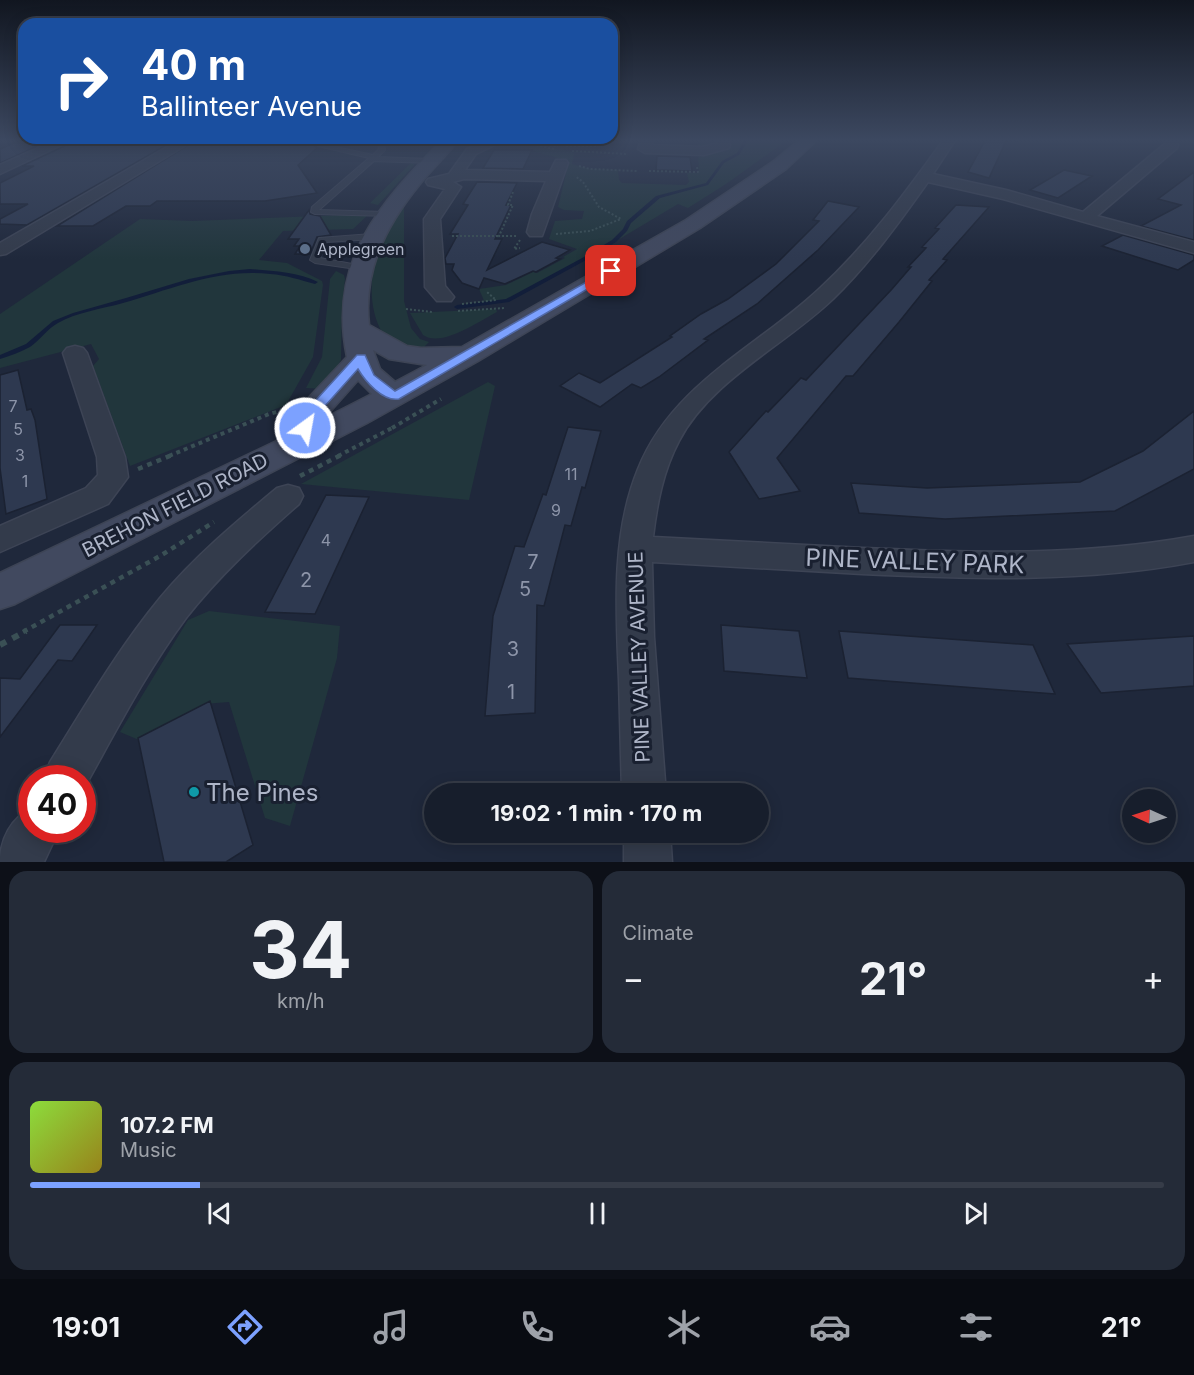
<!DOCTYPE html>
<html lang="en">
<head>
<meta charset="utf-8">
<style>
  body { margin:0; font-family:Inter,sans-serif; background:#242b38; color:#f1f3f6; height:100vh; display:flex; flex-direction:column; font-size:22px; white-space:nowrap }
  * { box-sizing:border-box; margin:0 }
  p { font-size:20px; color:#9ea2a9 }
  .icon { flex:none; width:33px; height:33px; fill:none; stroke:currentColor; stroke-width:2; stroke-linecap:round; stroke-linejoin:round }
  .map { position:relative; height:862px; overflow:hidden }
  .side { display:flex; flex-direction:column; gap:9px; padding:9px; background:#0d1018; flex:1 }
  .side>* { flex:none }
  .hud { position:absolute; left:18px; top:18px; width:600px; height:126px; border-radius:18px; box-shadow:0 3px 15px #0003,0 0 0 2px #363c48; background:#1a4fa0; color:#fff; overflow:hidden }
  .needle { width:39px; rotate:273deg }
  .fabs { position:absolute; left:1122px; top:789px; display:grid; gap:12px }
  .fabs a { display:grid; place-items:center; width:54px; height:54px; border-radius:50%; background:#171e2c; box-shadow:0 3px 15px #0003,0 0 0 2px #363c48; font-size:30px }
  .speed { position:absolute; left:18px; top:765px; display:flex; gap:12px; font-size:30px; font-weight:700; text-align:center }
  .speed>* { display:grid; place-content:center; width:78px; height:78px; border-radius:50%; background:#171e2c; box-shadow:0 3px 15px #0003,0 0 0 2px #363c48; line-height:1 }
  .speed .limit { border:9px solid #d22; background:#fff; color:#111 }
  .pin { position:absolute; display:grid; place-items:center; width:51px; height:51px; color:#fff; margin:-26px; border-radius:12px; box-shadow:0 3px 9px #0006 }
  .me { position:absolute; width:66px; margin:-33px; rotate:32deg; stroke-linejoin:round; filter:drop-shadow(0 0 4px #0008) }
  .turn { display:flex; align-items:center; gap:21px; height:126px; padding:0 24px; font-size:27px }
  .turn .icon { width:78px; height:78px; stroke-width:2.5 }
  .turn b { display:block; font-size:42px; line-height:51px }
  .big { font-size:45px; font-weight:700; line-height:1.1 }
  .side .tile { flex:1; display:flex; flex-direction:column; justify-content:center; gap:9px; min-width:0; padding:0 21px; border-radius:18px; background:#242b38 }
  .side .dial { align-items:center; gap:0 }
  .dial b { font-size:78px; line-height:1 }
  .song { display:flex; align-items:center; gap:18px }
  .cover { width:72px; height:72px; border-radius:9px; background:linear-gradient(135deg,hsl(90 70% 55%),hsl(50 70% 35%)) }
  .played { height:6px; border-radius:3px; background:linear-gradient(90deg,#7ca1ff 15%,#363c48 15%) }
  .keys { display:flex; justify-content:space-around; direction:ltr }
  .heat { display:flex; justify-content:space-between; align-items:center; font-size:33px; direction:ltr }
  .side .tiles { flex:1; display:grid; gap:9px; grid-template-columns:1fr 1fr }
  .tile:last-child { grid-column:span 2 }
  .trip { position:absolute; left:424px; top:783px; width:345px; height:60px; border-radius:30px; background:#171e2c; box-shadow:0 3px 15px #0003,0 0 0 2px #363c48; font-weight:700; line-height:60px; text-align:center }
  .tabs { display:flex; height:96px; justify-content:space-around; align-items:center; background:#090c12; color:#9ea2a9 }
  .tabs .icon { width:42px; height:42px }
  .tabs .current { color:#7ca1ff }
  .tabs b { font-size:27px; color:#f1f3f6 }
  .map>svg:first-child { display:block }
  .green { fill:#21363c }
  .lines { fill:none; stroke-linecap:round; stroke-linejoin:round }
  .stream { fill:#121e3a; fill-rule:evenodd }
  .building { fill:#2e3950; stroke:#1b2232; stroke-width:1.5 }
  .lane-casing { stroke:#3d4455; stroke-width:2 }
  .street-casing { stroke:#3d4455; stroke-width:3 }
  .secondary-casing { stroke:#3d4455; stroke-width:3 }
  .path-far3 { stroke:#3a5055; stroke-width:2; stroke-dasharray:2 2; stroke-linecap:butt }
  .path-far2 { stroke:#3a5055; stroke-width:4; stroke-dasharray:4 4; stroke-linecap:butt }
  .path-far1 { stroke:#3a5055; stroke-width:4.5; stroke-dasharray:5 5; stroke-linecap:butt }
  .path { stroke:#3a5055; stroke-width:6; stroke-dasharray:7 7; stroke-linecap:butt }
  .lane { fill:#333b4b; fill-rule:evenodd }
  .street { fill:#333b4b; fill-rule:evenodd }
  .secondary { fill:#41495f; fill-rule:evenodd }
  .route { fill:#7ca1ff; stroke:#5169a6; stroke-width:1.5 }
  .service-dot { fill:#5c6f8a; stroke:#192030; stroke-width:2 }
  .culture-dot { fill:#0f9aa8; stroke:#192030; stroke-width:2 }
  .labels { text-anchor:middle; dominant-baseline:central; stroke-width:6; stroke-linejoin:round; paint-order:stroke }
  .far-poi-label { font-size:16px; fill:#aeb5c8; stroke:#192030; text-anchor:start }
  .number-label { font-size:16px; fill:#8d95a9 }
  .street-label { font-size:20px; fill:#aeb5c8; stroke:#192030 }
  .near-number-label { font-size:20px; fill:#8d95a9 }
  .near-street-label { font-size:24px; fill:#aeb5c8; stroke:#192030 }
  .near-poi-label { font-size:24px; fill:#aeb5c8; stroke:#192030; text-anchor:start }
</style>
</head>
<body>
<div class="map">
<svg width="1194" height="862" viewBox="0 0 1194 862">
  <rect width="100%" height="100%" fill="#1f283b"/>
  <path class="green" d="M697 139H789L726 184 688 208 678 204 591 256 513 299 485 303 479 289 506 285 533 272 537 273 565 258 563 257 577 249 549 239 555 221 582 219 584 211 564 210 558 207 569 161 540 153 528 148 535 146 571 151 574 154 572 164 590 169 618 170 619 180 622 183 686 185 689 182 687 173H699L698 157 702 156Z
    M411 163 415 164 378 205 370 203Z
    M416 188 404 207V301L411 328 420 339 429 342 421 350 411 349 383 334C364 302 371 259 388 226 396 213 407 200 416 188Z
    M369 214 353 229 283 231 259 260 287 263 322 281 323 285 313 357 286 405 130 466 93 366 99 359 91 344 0 368V314L140 219 192 221Z
    M336 271 344 275 345 279 342 308 341 360 324 389 306 388 322 357 330 279Z
    M496 309 497 312C479 321 442 348 423 335L410 313Z
    M488 382 495 386 469 500 301 484Z
    M209 611 340 626 337 658 290 826 265 818 229 702 204 704 139 740 120 732 188 620Z"/>
  <g class="lines">
    <path class="stream" d="M745 139H749L739 155 724 163 708 185 660 198 631 223 627 231 616 242 588 259 509 302 457 309 454 307 457 305 506 299 584 257 612 240 623 229 627 221 656 196 706 183 722 161 737 153Z
      M250 269C272 271 298 272 318 282L315 284C300 280 286 275 270 274 218 268 172 289 123 303 102 309 77 312 58 323 47 329 40 340 30 347 21 352 10 356 0 359V355L26 344 53 321 73 313 126 298 189 279 229 271Z"/>
  </g>
  <path class="building" d="M93 139H177L27 225 0 224V219L28 204H0V183L34 166H22L71 143H85Z
    M198 139H312L311 143 317 148 298 165 317 193 265 201H157L150 206H126L93 226H57Z
    M986 139H1007L989 178 968 172Z
    M14 143H44L0 163V149Z
    M494 150H532L523 169 483 168Z
    M657 156 690 157 692 171 656 170Z
    M1064 170 1092 176 1058 198 1030 190Z
    M1194 172V240L1141 226 1181 205 1158 199Z
    M477 182 517 183 506 205H511L495 239H502L487 270 542 242 570 250 556 258 560 259 536 272 533 271 505 284 484 278 479 289 462 283 452 270 454 264H446L445 258 458 234H450L468 205 463 204Z
    M828 201 859 207 818 250 757 304 704 339 708 340 659 377 641 388 632 384 600 407 560 386 579 373 600 383 672 337 670 336 701 314 728 299 776 264 819 221 813 220Z
    M956 205 989 207 943 259 947 260 929 280 932 281 899 322 853 376H846L777 458 800 491 759 499 729 452 766 411 768 412 801 378 806 380 892 289 911 267H908L926 248 922 247 939 229 935 228Z
    M309 210 310 214 320 216 331 235 317 237 310 254H295L300 246H294L299 239H288Z
    M1123 235 1194 255V260L1178 270 1102 246Z
    M18 370 27 410 31 409 35 420 47 499 6 514 0 468V375Z
    M1194 411V469L1115 511 945 519 859 513 851 483 927 488 1080 482 1143 451Z
    M568 427 601 431 585 488 582 487 571 526 565 525 544 606 537 605 535 713 485 716 493 616 515 546 524 547 543 494 546 495Z
    M326 495 369 497 315 614 265 612Z
    M60 625H97L72 661 58 660 0 737V678L20 679Z
    M721 625 799 631 807 678 724 671Z
    M839 631 1033 645 1055 694 848 678Z
    M1194 636V686L1101 693 1067 644Z
    M210 701 253 845 226 862H164L138 738Z"/>
  <g class="lines">
    <defs>
      <path id="lane" d="M314 139H320L319 141 322 144 373 155 379 149 378 144 330 139H411L413 142 384 144 385 150 378 157 430 159 433 161 430 163 374 161 319 210 386 212 390 214 389 216 315 214 311 212 312 207 369 158 318 146 313 142Z
        M372 234 376 237 375 239 326 242 320 258 363 266V270L315 263 310 260 319 238Z"/>
      <path id="street" d="M58 139H74L0 174V165Z
        M181 139H196L6 254 0 255V243Z
        M491 139H502L503 141 476 154 465 170 550 172 556 160H566L568 163 542 236H530L527 232 532 214 546 181 464 179 453 182 461 187 440 219 445 286 454 297 451 301H437L425 287 424 219 445 189 428 185 426 182 428 179 449 174 467 149Z
        M641 139H653L652 145 703 147 717 143V139H729L730 145 729 148 704 155 645 153 638 149Z
        M944 139H956L933 174 1006 190 1083 212 1167 142H1177L1178 145 1177 148 1097 216 1194 242V253L1003 199 928 182C899 223 869 264 833 299 785 345 710 381 679 441 663 471 657 504 653 537 723 541 793 544 863 548 974 553 1084 556 1194 536V562C1083 583 974 579 862 574 792 570 722 566 652 562L654 637 666 794H622C621 756 620 718 619 680 616 610 611 535 638 469 672 384 756 348 819 289 867 245 906 192 944 139Z
        M75 346 83 348 87 353 125 457 128 477 108 504 0 552V526L86 488 98 475 97 457 63 353 67 348Z
        M288 485 299 488 303 496 299 504C259 539 219 576 186 618 146 672 115 733 82 792V778H44L50 762C85 706 118 649 160 598 194 557 236 522 277 488Z
        M32 809V830H59L44 862H0C0 840 11 817 32 809Z
        M624 832H670L672 862H624Z"/>
      <path id="secondary" d="M443 139H459C447 155 432 169 419 185 385 227 363 271 369 325L407 346 421 348 462 347 686 220 774 161 801 139H818L786 169 700 228 478 361 367 423 15 604 0 609V573L285 437 300 407 347 357C327 260 380 204 443 139ZM373 350 389 359 427 365 395 382 380 369ZM358 380 372 394 325 418 326 416Z"/>
    </defs>
    <use href="#lane" class="lane-casing"/>
    <use href="#street" class="street-casing"/>
    <use href="#secondary" class="secondary-casing"/>
    <path class="path-far3" d="M566 146H596L598 139
      M554 149 536 145 558 146
      M572 151 628 154
      M579 166 590 169 637 171
      M649 171 698 172 697 167
      M513 192 508 205H513L499 236H518
      M556 234 590 231 621 219 599 207 583 182 575 176
      M452 236H499
      M520 240 514 249 520 248
      M462 304 496 300 487 292
      M406 309 432 312
      M458 311 504 308"/>
    <path class="path-far2" d="M392 428 441 399
      M169 456 269 414 284 410
      M338 456 392 428"/>
    <path class="path-far1" d="M138 469 172 455
      M300 476 341 455
      M23 632 160 556 214 522"/>
    <path class="path" d="M0 645 26 631"/>
    <use href="#lane" class="lane"/>
    <use href="#street" class="street"/>
    <use href="#secondary" class="secondary"/>
  </g>
  <linearGradient id="sky" x2="0" y2="1"><stop stop-color="#111620"/><stop offset="0.54" stop-color="#3c4860"/><stop offset="1" stop-color="#3c4860" stop-opacity="0"/></linearGradient>
  <rect width="1194" height="259" fill="url(#sky)"/>
  <path class="route" d="M611 268 615 269V273L399 399C383 402 365 381 358 369L317 415 310 431H300L298 428 306 411 357 355H365L374 375 395 391Z"/>
  <circle class="service-dot" cx="305" cy="249" r="6"/>
  <circle class="culture-dot" cx="194" cy="792" r="6"/>
  <g class="labels">
    <g class="far-poi-label">
      <text x="317" y="249">Applegreen</text>
    </g>
    <g class="number-label">
      <text x="13" y="406">7</text>
      <text x="18" y="429">5</text>
      <text x="20" y="455">3</text>
      <text x="571" y="474">11</text>
      <text x="25" y="481">1</text>
      <text x="556" y="510">9</text>
      <text x="326" y="540">4</text>
    </g>
    <g class="street-label">
      <text transform="translate(175 505) rotate(-27)">BREHON FIELD ROAD</text>
      <text transform="translate(639 657) rotate(-92)">PINE VALLEY AVENUE</text>
    </g>
    <g class="near-number-label">
      <text x="533" y="562">7</text>
      <text x="306" y="580">2</text>
      <text x="525" y="589">5</text>
      <text x="513" y="649">3</text>
      <text x="511" y="692">1</text>
    </g>
    <g class="near-street-label">
      <text transform="translate(915 561) rotate(2)">PINE VALLEY PARK</text>
    </g>
    <g class="near-poi-label">
      <text x="206" y="792">The Pines</text>
    </g>
  </g>
</svg>
<div class="fabs">
<a><svg class="needle" viewBox="-14 -14 28 28"><path d="M0-13l5 13h-10z" fill="#e53935"/><path d="M0 13l5-13h-10z" fill="#9ea2a9"/></svg></a>
</div>
<div class="speed"><div class="limit">40</div></div>
<div class="pin" style="left:611px;top:271px;background:#d93025"><svg class="icon" aria-label="arrive" viewBox="0 0 24 24"><path d="M6 21V4h12l-3 4 3 4H6"/></svg></div>
<svg class="me" style="left:305px;top:428px" viewBox="-20 -20 40 40"><circle r="17" fill="#7ca1ff" stroke="#fff" stroke-width="3"/><path d="M0-11L8 9 0 5-8 9z" fill="#fff"/></svg>
<div class="trip">19:02 · 1 min · 170 m</div>
<div class="hud">
<div class="turn"><svg class="icon" aria-label="right" viewBox="0 0 24 24"><path d="M7 20v-9h11M14 6l5 5-5 5"/></svg><div><b>40 m</b>Ballinteer Avenue</div></div>
</div>
</div>
<section class="side">
<div class="tiles">
<div class="tile dial"><b>34</b><p>km/h</p></div>
<div class="tile"><p>Climate</p>
<div class="heat"><a>−</a><b class="big">21°</b><a>+</a></div>
</div>
<div class="tile">
<div class="song"><i class="cover"></i><div><b>107.2 FM</b><p>Music</p></div></div>
<div class="played"></div>
<div class="keys"><svg class="icon" aria-label="previous" viewBox="0 0 24 24"><path d="M18 5L8 12l10 7zM5 5v14"/></svg><svg class="icon" aria-label="pause" viewBox="0 0 24 24"><path d="M8 5v14M16 5v14"/></svg><svg class="icon" aria-label="next" viewBox="0 0 24 24"><path d="M6 5l10 7-10 7zM19 5v14"/></svg></div>
</div>
</div>
</section>
<nav class="tabs">
<b>19:01</b>
<svg class="icon current" aria-label="directions" viewBox="0 0 24 24"><path d="M12 3l9 9-9 9-9-9zM9 14v-3h6M13 9l2 2-2 2"/></svg>
<svg class="icon" aria-label="music" viewBox="0 0 24 24"><path d="M9 18V5l10-2v13"/><circle cx="6" cy="18" r="3"/><circle cx="16" cy="16" r="3"/></svg>
<svg class="icon" aria-label="phone" viewBox="0 0 24 24"><path d="M5 4h4l2 5-3 2q2 4 5 5l2-3 5 2v4C11 20 4 13 5 4z"/></svg>
<svg class="icon" aria-label="climate" viewBox="0 0 24 24"><path d="M12 3v18M4 7l16 10M4 17L20 7"/></svg>
<svg class="icon" aria-label="car" viewBox="0 0 24 24"><path d="M5 17H2v-5l4-1 3-4h7l3 4 3 1v5h-3M9 17h6M6 11h13"/><circle cx="7" cy="17" r="2"/><circle cx="17" cy="17" r="2"/></svg>
<svg class="icon" aria-label="filters" viewBox="0 0 24 24"><path d="M4 7h16M4 17h16"/><circle cx="9" cy="7" r="2"/><circle cx="15" cy="17" r="2"/></svg>
<b>21°</b>
</nav>
</body>
</html>
